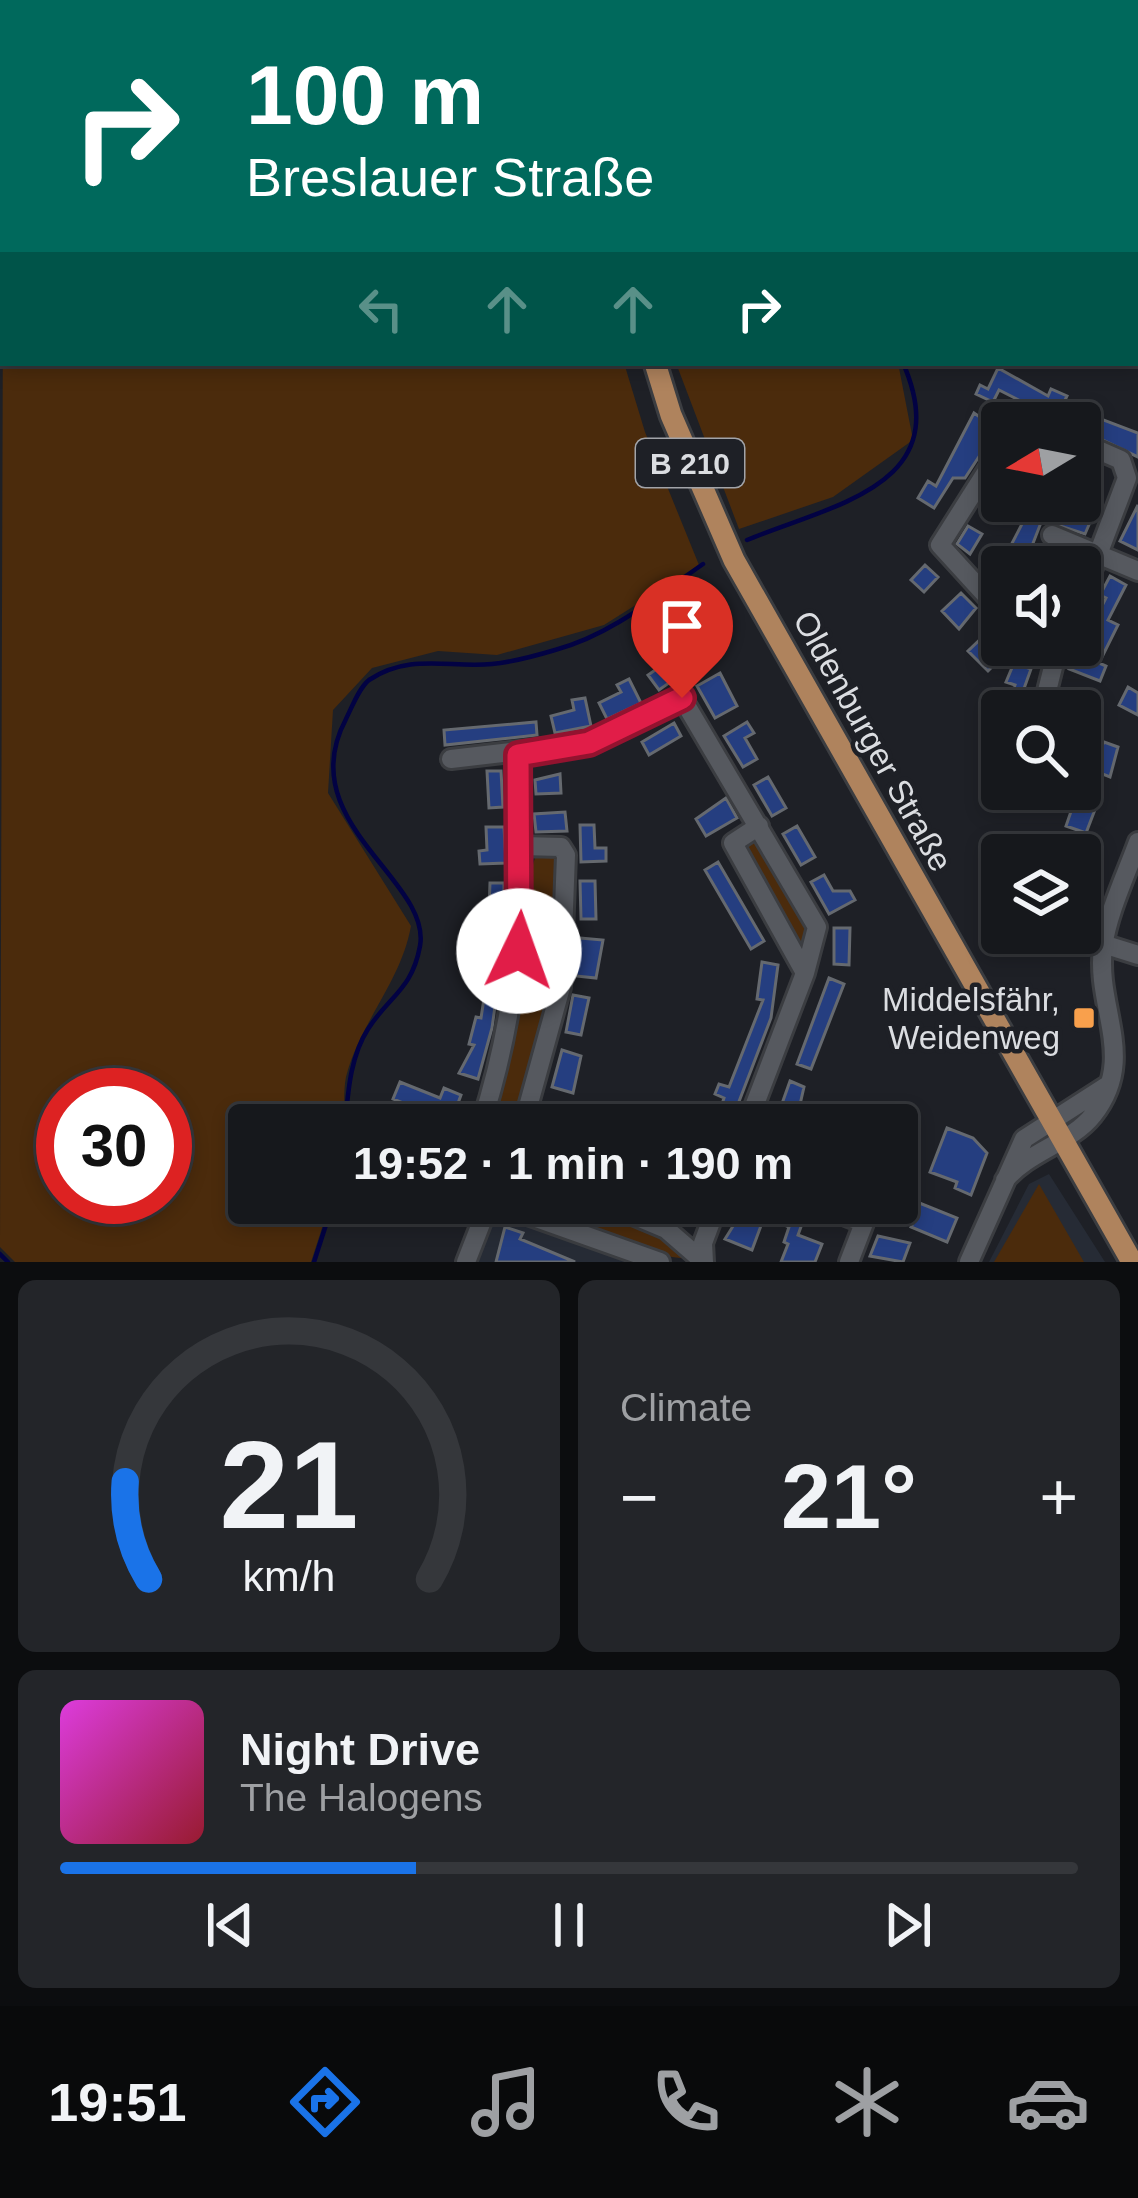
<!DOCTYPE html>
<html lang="en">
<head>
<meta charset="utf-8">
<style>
  body { margin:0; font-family:Helvetica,sans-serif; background:#232529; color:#f1f3f6; height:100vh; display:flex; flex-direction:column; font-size:45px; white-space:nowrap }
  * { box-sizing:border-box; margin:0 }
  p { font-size:39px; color:#9ea0a3 }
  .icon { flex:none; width:66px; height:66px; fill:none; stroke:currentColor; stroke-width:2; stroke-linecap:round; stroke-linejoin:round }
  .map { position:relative; height:1262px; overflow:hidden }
  .details { display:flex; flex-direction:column; gap:18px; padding:18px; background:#0c0d0f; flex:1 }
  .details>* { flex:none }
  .hud { position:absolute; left:0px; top:0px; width:1140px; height:366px; box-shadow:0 6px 18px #0003,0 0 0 3px #35373b; background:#00695c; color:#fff; overflow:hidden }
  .needle { width:78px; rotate:260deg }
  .tools { position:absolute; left:981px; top:402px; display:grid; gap:24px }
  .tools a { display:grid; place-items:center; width:120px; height:120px; border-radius:12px; background:#16181c; box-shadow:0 6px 18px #0003,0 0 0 3px #35373b; font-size:60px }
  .speed { position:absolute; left:36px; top:1068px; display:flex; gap:24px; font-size:60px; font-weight:700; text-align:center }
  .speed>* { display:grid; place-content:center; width:156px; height:156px; border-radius:50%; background:#16181c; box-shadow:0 6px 18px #0003,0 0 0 3px #35373b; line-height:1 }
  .speed .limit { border:18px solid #d22; background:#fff; color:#111 }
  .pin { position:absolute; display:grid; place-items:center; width:102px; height:102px; color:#fff; margin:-123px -51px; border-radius:50% 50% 50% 0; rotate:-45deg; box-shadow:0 0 12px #0007 }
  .pin .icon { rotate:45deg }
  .me { position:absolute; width:132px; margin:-66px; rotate:3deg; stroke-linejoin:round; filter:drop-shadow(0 0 9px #0008) }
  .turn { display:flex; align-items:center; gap:42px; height:252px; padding:0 48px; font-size:54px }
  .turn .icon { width:156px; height:156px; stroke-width:2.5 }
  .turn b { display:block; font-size:84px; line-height:102px }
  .lanes { display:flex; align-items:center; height:114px; padding:0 48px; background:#0003; justify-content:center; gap:60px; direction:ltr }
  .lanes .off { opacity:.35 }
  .big { font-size:90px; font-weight:800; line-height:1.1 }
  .details .widget { flex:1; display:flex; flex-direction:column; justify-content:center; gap:18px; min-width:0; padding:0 42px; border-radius:18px; background:#232529 }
  .details .dial { align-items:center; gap:0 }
  .dial svg { height:312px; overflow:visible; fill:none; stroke:#35373b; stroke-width:7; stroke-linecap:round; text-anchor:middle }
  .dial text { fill:#f1f3f6; stroke:none }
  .song { display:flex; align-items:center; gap:36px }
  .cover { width:144px; height:144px; border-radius:18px; background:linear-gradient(135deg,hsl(300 70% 55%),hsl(350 70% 35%)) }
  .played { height:12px; border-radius:6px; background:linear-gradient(90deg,#1a73e8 35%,#35373b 35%) }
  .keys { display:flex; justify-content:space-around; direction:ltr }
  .heat { display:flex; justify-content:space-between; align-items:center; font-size:66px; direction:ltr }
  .details .tiles { flex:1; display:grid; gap:18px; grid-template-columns:1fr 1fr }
  .widget:last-child { grid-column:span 2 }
  .trip { position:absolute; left:228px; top:1104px; width:690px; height:120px; border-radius:12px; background:#16181c; box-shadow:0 6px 18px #0003,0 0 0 3px #35373b; font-weight:800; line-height:120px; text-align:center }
  .tabs { display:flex; height:192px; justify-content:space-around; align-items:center; background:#090a0b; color:#9ea0a3 }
  .tabs .icon { width:84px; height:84px }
  .tabs .selected { color:#1a73e8 }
  .tabs b { font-size:54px; color:#f1f3f6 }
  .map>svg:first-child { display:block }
  .built { fill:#262b35 }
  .green { fill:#4b2b0c; fill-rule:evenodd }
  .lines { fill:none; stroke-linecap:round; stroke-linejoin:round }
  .stream { stroke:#020243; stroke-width:4.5 }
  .building { fill:#253e80; stroke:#65696f; stroke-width:3 }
  .minor-casing { stroke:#3b3d41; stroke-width:24 }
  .major-casing { stroke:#3b3d41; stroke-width:27 }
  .minor { stroke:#56595f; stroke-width:18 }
  .major { stroke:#af835d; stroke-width:21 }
  .route-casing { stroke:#92132f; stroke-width:30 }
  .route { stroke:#e11d48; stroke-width:21 }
  .poi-dot { fill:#f9a04c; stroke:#1e2026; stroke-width:4.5 }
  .labels { text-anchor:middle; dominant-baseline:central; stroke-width:9; stroke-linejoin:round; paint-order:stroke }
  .shield { fill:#1e2026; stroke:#a2a4a9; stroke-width:3 }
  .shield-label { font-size:30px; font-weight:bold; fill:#dbdde1 }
  .street-label { font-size:33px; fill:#dbdde1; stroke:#1e2026 }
  .poi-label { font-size:33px; fill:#dbdde1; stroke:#1e2026; text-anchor:end }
</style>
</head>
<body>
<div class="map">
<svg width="1138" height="1262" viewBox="0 0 1138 1262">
  <rect width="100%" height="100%" fill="#1e2026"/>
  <path class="built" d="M1049 1174 1105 1262H989L1029 1184Z
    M503 1213 625 1262H474L492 1217Z"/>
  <path class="green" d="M3 292V363H624L645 432 699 565 604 625 497 655 438 651 372 668 333 710 328 793 411 926C401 982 360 1022 346 1077 343 1091 345 1110 344 1125H249V1203H330L311 1262H15L0 1247ZM165 1095V1197H63V1095Z
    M676 363H893L899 368 913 440 833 497 739 529Z
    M749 828 817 951 802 988 721 844Z
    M550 853 560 861 553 986 513 1125H488C500 1092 511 1058 517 1024 523 989 524 875 537 854Z
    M1039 1184 1084 1262H994Z
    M506 1203C571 1203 644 1205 690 1258 660 1262 542 1216 506 1203Z"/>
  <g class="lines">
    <path class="stream" d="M688 3 689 0
      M747 540C834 504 957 486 903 363
      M345 1125C348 1093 350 1057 368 1029 389 996 412 990 420 946 432 880 291 822 346 719 352 707 359 688 369 680 410 653 448 668 492 664 513 662 535 656 555 650 611 635 656 597 703 564
      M0 1254 8 1262
      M314 1262 333 1203"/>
  </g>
  <path class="building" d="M998 368 1048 396 1051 389 1067 396 1056 419 999 390 993 402 976 394 980 385 988 389Z
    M1084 405 1100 413 1098 418 1138 433V457L1080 429 1075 423Z
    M974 413 997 429 965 478H953L934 508 918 498 928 481 936 486Z
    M1080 459 1098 467 1090 487 1080 483Z
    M1034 501H1052L1091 520 1085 534 1042 520 1030 551H1008Z
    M1138 505V550L1120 541Z
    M968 526 982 534 970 554 957 544Z
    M925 565 938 577 924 592 911 580Z
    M1110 576 1126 585 1108 620 1118 625 1099 663 1106 666 1100 681 1069 669 1087 623 1092 626 1106 598 1100 595Z
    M961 593 976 608 959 629 942 611Z
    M990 630 1004 645 993 655 1001 658 988 671 968 651Z
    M674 647 690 668 659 690 648 675 668 661 664 654Z
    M1014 663 1031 669 1016 711H1006L1015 685 1006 682Z
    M720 673 737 706 715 718 697 686Z
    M629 679 641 703 607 719 599 703 621 692 617 685Z
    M1128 687 1138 693V715L1119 705Z
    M585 698 591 726 555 733 551 716 574 710 572 700Z
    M536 722 537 735 445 745 444 730Z
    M747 722 754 733 745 738 757 759 743 767 724 736Z
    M674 723 681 736 649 755 642 742Z
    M1104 742 1118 747 1110 777 1090 769Z
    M487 771H501L503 807 489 808Z
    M560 774 561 793 536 794 535 780Z
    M768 777 786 808 772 816 754 785Z
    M1024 789H1045L1038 808 1019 801Z
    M1078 791 1099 799 1086 833 1066 826Z
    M726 798 737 818 706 836 696 819Z
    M565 812 567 831 536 832 534 814Z
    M580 825H594L595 848H606V861L581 862Z
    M797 826 815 857 801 865 783 834Z
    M486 827H504L506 863 480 864 479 851 487 850Z
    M718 862 764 941 751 949 705 870Z
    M824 875 833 891H850L855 900 829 914 811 882Z
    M580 881H595L596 919H581Z
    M490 883H504V941L492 1028 478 1079 459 1073 474 1045 469 1044 476 1017 481 1018 488 973 479 972 480 946H475L476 934 488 935Z
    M834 928H850L849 965 834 964Z
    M580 938 603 940 596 978 576 976Z
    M762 962 778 965 771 1018 730 1125H715L724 1098 715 1094 719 1084 729 1087 763 1000 757 999Z
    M829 978 844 984 811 1069 797 1064Z
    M573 995 589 998 581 1035 566 1032Z
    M562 1050 581 1056 573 1093 552 1087Z
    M790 1081 804 1087 796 1122 778 1115Z
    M400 1082 440 1098 444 1088 461 1095 450 1125H429L433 1115 393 1099Z
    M947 1128 973 1138 987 1153 971 1195 955 1188 957 1182 930 1172Z
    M897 1194 957 1218 947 1242 911 1227 914 1221 871 1204 897 1203Z
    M670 1203H700L696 1214 685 1210 682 1216 649 1204Z
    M789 1203H803L806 1213 798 1235 822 1244 815 1262H781L788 1244 784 1242 789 1227 782 1224Z
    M740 1215 762 1223 752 1250 725 1239Z
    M505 1227 523 1233 520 1239 575 1262H496Z
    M878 1236 910 1243 903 1262 870 1256Z"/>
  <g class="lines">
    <defs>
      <path id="minor" d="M175 3 177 0
        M913 3 915 0
        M1137 95 1138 96
        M0 271 3 266
        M1137 323H1138
        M1017 423H1030
        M1080 442 1121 460 1127 478 1080 602
        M1002 447 940 545 1002 613
        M1052 535 1138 571
        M1031 645 1054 663 1042 711
        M451 759 589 743 682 698 817 927 805 973
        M522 846 561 847 566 855 561 987 523 1125
        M1103 944 1138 955
        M481 1125C523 994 524 891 518 755
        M747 1125 805 973 733 843 759 826
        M1005 1180C1029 1151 1071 1143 1093 1115 1138 1058 1095 1008 1103 947 1108 912 1126 875 1138 842
        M494 1203 660 1262
        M604 1203 666 1229 704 1262
        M816 1204 864 1223 849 1262
        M466 1262 489 1203
        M704 1262 703 1243 718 1203
        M969 1262 1024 1139 1108 1085"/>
      <path id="major" d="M544 0 545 3
        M655 363 671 415 734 560 1132 1262"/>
    </defs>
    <use href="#minor" class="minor-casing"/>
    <use href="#major" class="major-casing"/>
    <use href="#minor" class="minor"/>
    <use href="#major" class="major"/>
  </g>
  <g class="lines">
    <defs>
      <path id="route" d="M519 951 518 755 589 743 682 698"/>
    </defs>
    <use href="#route" class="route-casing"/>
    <use href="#route" class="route"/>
  </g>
  <rect class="poi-dot" x="1072" y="1006" width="24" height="24" rx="6"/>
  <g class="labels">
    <rect class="shield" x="636" y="439" width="108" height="48" rx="9"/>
    <g class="shield-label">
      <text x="690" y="463">B 210</text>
    </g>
    <g class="street-label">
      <text transform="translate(873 741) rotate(61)">Oldenburger Straße</text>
    </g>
    <g class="poi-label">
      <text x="1060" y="999">Middelsfähr,<tspan x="1060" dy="38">Weidenweg</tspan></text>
    </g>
  </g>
</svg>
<div class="tools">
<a><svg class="needle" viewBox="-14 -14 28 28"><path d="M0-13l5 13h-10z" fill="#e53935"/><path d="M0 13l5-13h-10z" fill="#9ea0a3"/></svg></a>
<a><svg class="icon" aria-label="sound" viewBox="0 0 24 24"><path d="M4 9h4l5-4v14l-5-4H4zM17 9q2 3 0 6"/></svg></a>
<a><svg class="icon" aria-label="search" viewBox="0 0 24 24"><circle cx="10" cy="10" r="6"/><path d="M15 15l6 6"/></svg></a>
<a><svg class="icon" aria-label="layers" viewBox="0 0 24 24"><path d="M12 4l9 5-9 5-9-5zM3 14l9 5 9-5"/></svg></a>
</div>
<div class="speed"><div class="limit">30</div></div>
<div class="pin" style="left:682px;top:698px;background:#d93025"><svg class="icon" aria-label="arrive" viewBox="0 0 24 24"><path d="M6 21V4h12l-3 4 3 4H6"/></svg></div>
<svg class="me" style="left:519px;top:951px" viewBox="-20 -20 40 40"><circle r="19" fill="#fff"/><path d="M0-13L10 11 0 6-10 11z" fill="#e11d48"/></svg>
<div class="trip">19:52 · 1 min · 190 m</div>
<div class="hud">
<div class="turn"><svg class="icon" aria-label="right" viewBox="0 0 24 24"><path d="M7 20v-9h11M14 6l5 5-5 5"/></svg><div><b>100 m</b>Breslauer Straße</div></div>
<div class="lanes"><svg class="icon off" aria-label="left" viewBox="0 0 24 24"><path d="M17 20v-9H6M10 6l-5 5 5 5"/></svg><svg class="icon off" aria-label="ahead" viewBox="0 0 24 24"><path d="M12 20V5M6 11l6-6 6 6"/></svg><svg class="icon off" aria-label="ahead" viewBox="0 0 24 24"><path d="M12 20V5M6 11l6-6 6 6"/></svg><svg class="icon" aria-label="right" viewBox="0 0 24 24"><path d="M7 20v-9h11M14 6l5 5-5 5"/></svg></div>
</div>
</div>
<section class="details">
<div class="tiles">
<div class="widget dial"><svg viewBox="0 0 100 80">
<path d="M14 69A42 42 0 1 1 86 69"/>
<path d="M14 69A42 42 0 0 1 8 44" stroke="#1a73e8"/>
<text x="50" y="56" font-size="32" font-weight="700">21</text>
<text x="50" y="72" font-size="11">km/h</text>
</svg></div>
<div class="widget"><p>Climate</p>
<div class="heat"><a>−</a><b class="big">21°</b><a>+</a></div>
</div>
<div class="widget">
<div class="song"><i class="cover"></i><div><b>Night Drive</b><p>The Halogens</p></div></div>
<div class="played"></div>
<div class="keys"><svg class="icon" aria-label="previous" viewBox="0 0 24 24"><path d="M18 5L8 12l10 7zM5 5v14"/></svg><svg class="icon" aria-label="pause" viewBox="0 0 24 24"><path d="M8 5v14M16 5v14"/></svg><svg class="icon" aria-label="next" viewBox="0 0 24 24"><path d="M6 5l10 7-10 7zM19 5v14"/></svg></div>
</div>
</div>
</section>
<nav class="tabs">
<b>19:51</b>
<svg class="icon selected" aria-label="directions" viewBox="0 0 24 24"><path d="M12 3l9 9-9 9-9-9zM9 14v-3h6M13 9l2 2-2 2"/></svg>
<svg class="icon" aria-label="music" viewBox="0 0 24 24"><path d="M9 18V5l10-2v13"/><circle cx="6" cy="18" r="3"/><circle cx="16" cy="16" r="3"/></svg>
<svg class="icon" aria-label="phone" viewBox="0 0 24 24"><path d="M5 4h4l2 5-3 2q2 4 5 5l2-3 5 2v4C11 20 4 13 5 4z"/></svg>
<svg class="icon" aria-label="climate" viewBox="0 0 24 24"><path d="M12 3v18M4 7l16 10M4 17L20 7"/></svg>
<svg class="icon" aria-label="car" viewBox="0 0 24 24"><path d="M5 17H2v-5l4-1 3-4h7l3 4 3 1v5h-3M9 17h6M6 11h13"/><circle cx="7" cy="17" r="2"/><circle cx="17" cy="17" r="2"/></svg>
</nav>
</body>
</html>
